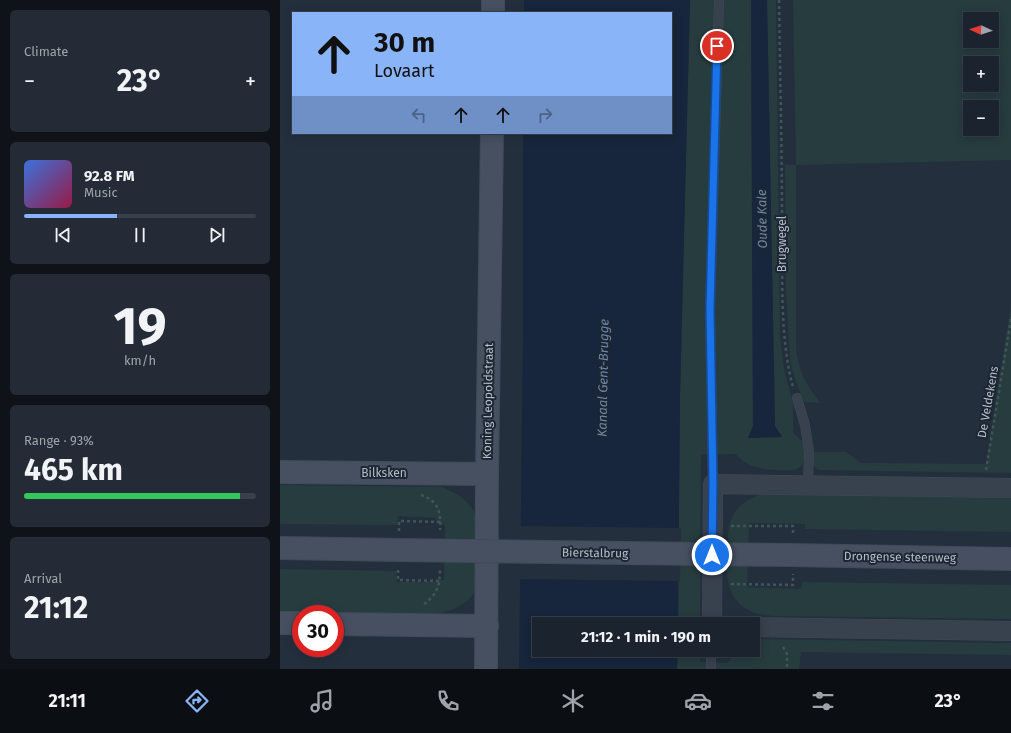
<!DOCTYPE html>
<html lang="en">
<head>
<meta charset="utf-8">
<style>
  body { margin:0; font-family:"Fira Sans",sans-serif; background:#242b36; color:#f1f3f6; height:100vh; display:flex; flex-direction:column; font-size:15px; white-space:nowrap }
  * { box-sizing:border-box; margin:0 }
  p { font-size:13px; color:#a0a4aa }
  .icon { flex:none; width:22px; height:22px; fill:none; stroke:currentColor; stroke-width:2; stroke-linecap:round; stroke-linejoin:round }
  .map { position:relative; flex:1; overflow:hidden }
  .details { display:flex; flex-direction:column; gap:10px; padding:10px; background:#0f1319; width:280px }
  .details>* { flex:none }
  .guide { position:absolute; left:12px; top:12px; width:380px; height:122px; border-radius:0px; box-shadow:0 2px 10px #0003,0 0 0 1px #39404a; background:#8ab4f8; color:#111; overflow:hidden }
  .needle { width:26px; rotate:274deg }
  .buttons { position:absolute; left:683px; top:12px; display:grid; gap:8px }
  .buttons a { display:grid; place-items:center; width:36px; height:36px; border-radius:0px; background:#1b232e; box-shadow:0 2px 10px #0003,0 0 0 1px #39404a; font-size:20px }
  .speed { position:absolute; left:12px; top:605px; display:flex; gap:8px; font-size:20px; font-weight:700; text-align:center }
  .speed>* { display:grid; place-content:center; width:52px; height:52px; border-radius:50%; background:#1b232e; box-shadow:0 2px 10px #0003,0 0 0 1px #39404a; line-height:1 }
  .speed .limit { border:6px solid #d22; background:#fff; color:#111 }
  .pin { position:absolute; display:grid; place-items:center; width:34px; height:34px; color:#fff; margin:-17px; border:2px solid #fff; border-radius:50%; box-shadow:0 1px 4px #0007 }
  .me { position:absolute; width:44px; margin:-22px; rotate:0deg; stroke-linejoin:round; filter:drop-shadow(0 0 3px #0008) }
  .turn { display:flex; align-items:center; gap:14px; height:84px; padding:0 16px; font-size:18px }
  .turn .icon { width:52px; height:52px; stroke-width:2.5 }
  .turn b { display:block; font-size:28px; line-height:34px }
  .lanes { display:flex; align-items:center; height:38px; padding:0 16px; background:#0003; justify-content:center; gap:20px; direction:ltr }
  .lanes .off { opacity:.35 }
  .big { font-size:30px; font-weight:700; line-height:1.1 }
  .details .card { flex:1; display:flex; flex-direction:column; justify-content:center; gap:6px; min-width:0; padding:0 14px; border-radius:6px; background:#242b36 }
  .details .dial { align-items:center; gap:0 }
  .dial b { font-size:52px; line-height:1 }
  .song { display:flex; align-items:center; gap:12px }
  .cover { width:48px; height:48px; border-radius:6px; background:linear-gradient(135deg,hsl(220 70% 55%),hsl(340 70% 35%)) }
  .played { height:4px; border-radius:2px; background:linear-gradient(90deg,#8ab4f8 40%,#39404a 40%) }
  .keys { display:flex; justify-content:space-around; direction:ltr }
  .heat { display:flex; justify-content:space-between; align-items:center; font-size:22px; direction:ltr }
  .charge { height:6px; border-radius:3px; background:linear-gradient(90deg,#34c759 93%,#39404a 0) }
  .trip { position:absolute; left:252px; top:617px; width:228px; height:40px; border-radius:0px; background:#1b232e; box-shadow:0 2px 10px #0003,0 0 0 1px #39404a; font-weight:700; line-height:40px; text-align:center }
  .tabs { display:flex; height:64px; justify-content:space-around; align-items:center; background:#0b0e12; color:#a0a4aa }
  .tabs .icon { width:28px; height:28px }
  .tabs .current { color:#8ab4f8 }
  .tabs b { font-size:18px; color:#f1f3f6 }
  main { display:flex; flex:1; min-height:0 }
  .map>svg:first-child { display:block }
  .green { fill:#263c3f; fill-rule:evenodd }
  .water { fill:#17263c }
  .pier { fill:#242f3e }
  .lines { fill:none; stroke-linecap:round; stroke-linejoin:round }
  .lane-casing { stroke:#414a57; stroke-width:10 }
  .street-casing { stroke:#414a57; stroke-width:20 }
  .secondary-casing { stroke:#414a57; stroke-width:24 }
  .path { stroke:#3f5557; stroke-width:2.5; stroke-dasharray:3 3; stroke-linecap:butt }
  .lane { stroke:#38414e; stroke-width:9 }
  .street { stroke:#38414e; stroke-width:19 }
  .secondary { stroke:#465061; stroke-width:22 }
  .secondary-bridge-casing { stroke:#414a57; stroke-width:24; stroke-linecap:butt }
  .secondary-bridge { stroke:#465061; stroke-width:22 }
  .route-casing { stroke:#114b97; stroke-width:10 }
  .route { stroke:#1a73e8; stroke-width:7 }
  .labels { text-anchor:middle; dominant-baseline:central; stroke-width:4; stroke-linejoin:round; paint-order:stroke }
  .street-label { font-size:12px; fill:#b4bcc9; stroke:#1d2633 }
  .water-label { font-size:13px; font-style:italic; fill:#6d86a8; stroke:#1d2633 }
</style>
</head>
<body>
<main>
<section class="details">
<div class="card"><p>Climate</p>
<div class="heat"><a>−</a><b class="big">23°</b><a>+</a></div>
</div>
<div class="card">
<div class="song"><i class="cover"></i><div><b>92.8 FM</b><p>Music</p></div></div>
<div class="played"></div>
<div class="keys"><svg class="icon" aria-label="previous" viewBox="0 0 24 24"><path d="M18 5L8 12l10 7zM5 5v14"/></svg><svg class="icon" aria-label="pause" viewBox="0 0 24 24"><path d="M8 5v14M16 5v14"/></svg><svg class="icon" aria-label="next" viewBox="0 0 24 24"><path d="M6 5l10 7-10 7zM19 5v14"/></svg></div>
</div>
<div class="card dial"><b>19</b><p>km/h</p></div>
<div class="card"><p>Range · 93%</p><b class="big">465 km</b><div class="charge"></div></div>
<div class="card"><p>Arrival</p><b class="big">21:12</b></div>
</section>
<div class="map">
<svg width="731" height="669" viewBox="0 0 731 669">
  <rect width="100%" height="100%" fill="#242f3e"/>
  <path class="green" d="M410 0H471L473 426 468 438 502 437 495 426 487 0H496L500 336 504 369 513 403V433L524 443C524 450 526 462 520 467 513 474 476 469 468 464 463 462 459 457 456 454L421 455 420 624H398L400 395Z
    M513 0H731V160L516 165V349C519 372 526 385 541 403L524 402 516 382 511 365 509 345 506 288 505 165H516ZM690 19H712V41H690ZM690 63H712V85H690ZM690 107H712V129H690Z
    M731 306V473L539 470C531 467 533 459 533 452H566L581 463 706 464Z
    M0 485 162 487C174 492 186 498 193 510 198 519 198 568 198 580 197 585 194 593 191 597 178 611 162 613 144 615L0 612V569L116 571V582H155V580H164L165 524 156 523V518L118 516 117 525 0 524Z
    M482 494 731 497V532L525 529V524L469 523 467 587 521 589 522 582 731 585V619L494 616C470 615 452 605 448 580 446 572 447 563 447 555 448 523 448 506 482 494Z
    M478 639 731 643V655L521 652 519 669H397L398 650H420V662L447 663 459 650H473V641Z"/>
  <path class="water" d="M244 0H410L400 395 398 624H259V650H398L397 669H239L243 335V133H391V13H244Z
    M471 0H487L495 426 502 437 468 438 473 426Z"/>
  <path class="pier" d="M239 526 401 528 400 581 238 579Z"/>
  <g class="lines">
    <defs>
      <path id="lane" d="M517 398 525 425 529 452 528 485
        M433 484 430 310 439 0
        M431 669V650"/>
      <path id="street" d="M432 624 433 484 731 488
        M473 627 731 631"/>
      <path id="secondary" d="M213 13V0
        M0 472 207 474
        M0 548 120 550
        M510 555 731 559
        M0 623H21
        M55 624 207 626
        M206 669 207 474 212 133"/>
    </defs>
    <use href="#lane" class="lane-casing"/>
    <use href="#street" class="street-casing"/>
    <use href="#secondary" class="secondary-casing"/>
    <path class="path" d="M499 0C500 74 502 147 502 221 503 274 499 335 513 387
      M706 470 731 319
      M141 495C159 501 161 513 160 530
      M451 526H513V535
      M119 531V521L161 522
      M118 570V580L160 581
      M451 584 513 585V574
      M144 604C157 595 160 585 160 569
      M503 647 507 654V669"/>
    <use href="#lane" class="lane"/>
    <use href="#street" class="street"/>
    <use href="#secondary" class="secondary"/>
    <defs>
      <path id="secondary-bridge" d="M120 550 510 555"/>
    </defs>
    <use href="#secondary-bridge" class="secondary-bridge-casing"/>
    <use href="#secondary-bridge" class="secondary-bridge"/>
  </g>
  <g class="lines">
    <defs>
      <path id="route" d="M432 555 433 484 430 310 437 46"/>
    </defs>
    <use href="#route" class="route-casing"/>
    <use href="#route" class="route"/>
  </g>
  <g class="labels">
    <g class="street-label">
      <text transform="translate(502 244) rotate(-90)">Brugwegel</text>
      <text transform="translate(208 401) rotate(-89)">Koning Leopoldstraat</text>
      <text transform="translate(708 402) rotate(-80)">De Veldekens</text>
      <text x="104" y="473">Bilksken</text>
      <text transform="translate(315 553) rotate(1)">Bierstalbrug</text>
      <text transform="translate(620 557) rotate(1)">Drongense steenweg</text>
    </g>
    <g class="water-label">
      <text transform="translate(482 219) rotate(-91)">Oude Kale</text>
      <text transform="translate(323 378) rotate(-89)">Kanaal Gent-Brugge</text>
    </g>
  </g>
</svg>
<div class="buttons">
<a><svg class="needle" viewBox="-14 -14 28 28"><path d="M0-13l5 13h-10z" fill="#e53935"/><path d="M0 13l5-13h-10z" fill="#a0a4aa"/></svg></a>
<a>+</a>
<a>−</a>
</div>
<div class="speed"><div class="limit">30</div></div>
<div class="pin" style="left:437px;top:46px;background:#d93025"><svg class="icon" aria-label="arrive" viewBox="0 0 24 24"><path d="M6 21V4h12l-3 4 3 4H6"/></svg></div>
<svg class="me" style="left:432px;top:555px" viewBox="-20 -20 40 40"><circle r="17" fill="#1a73e8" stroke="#fff" stroke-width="3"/><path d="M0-11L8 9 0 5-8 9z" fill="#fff"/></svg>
<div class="trip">21:12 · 1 min · 190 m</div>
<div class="guide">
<div class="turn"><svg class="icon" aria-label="ahead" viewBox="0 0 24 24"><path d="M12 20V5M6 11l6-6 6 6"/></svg><div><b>30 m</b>Lovaart</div></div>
<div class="lanes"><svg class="icon off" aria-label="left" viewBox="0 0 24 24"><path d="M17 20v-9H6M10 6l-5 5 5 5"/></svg><svg class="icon" aria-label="ahead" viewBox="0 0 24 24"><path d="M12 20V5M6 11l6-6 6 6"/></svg><svg class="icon" aria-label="ahead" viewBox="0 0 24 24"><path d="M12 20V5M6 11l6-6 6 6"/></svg><svg class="icon off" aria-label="right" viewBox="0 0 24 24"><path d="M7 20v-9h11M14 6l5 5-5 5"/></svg></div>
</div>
</div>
</main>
<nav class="tabs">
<b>21:11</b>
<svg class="icon current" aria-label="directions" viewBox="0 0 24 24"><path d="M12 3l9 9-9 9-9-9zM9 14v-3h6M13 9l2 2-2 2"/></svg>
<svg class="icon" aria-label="music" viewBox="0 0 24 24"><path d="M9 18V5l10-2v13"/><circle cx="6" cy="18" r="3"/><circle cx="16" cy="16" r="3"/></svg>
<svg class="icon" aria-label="phone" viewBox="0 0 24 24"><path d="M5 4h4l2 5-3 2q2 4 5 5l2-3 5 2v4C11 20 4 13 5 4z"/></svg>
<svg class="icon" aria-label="climate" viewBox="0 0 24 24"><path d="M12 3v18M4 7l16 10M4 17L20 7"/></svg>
<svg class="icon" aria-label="car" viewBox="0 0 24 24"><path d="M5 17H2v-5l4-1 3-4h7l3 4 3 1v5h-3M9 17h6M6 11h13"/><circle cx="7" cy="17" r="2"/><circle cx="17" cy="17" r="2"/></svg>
<svg class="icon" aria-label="filters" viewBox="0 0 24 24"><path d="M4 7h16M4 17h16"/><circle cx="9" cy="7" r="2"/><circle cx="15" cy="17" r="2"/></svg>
<b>23°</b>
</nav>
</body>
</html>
